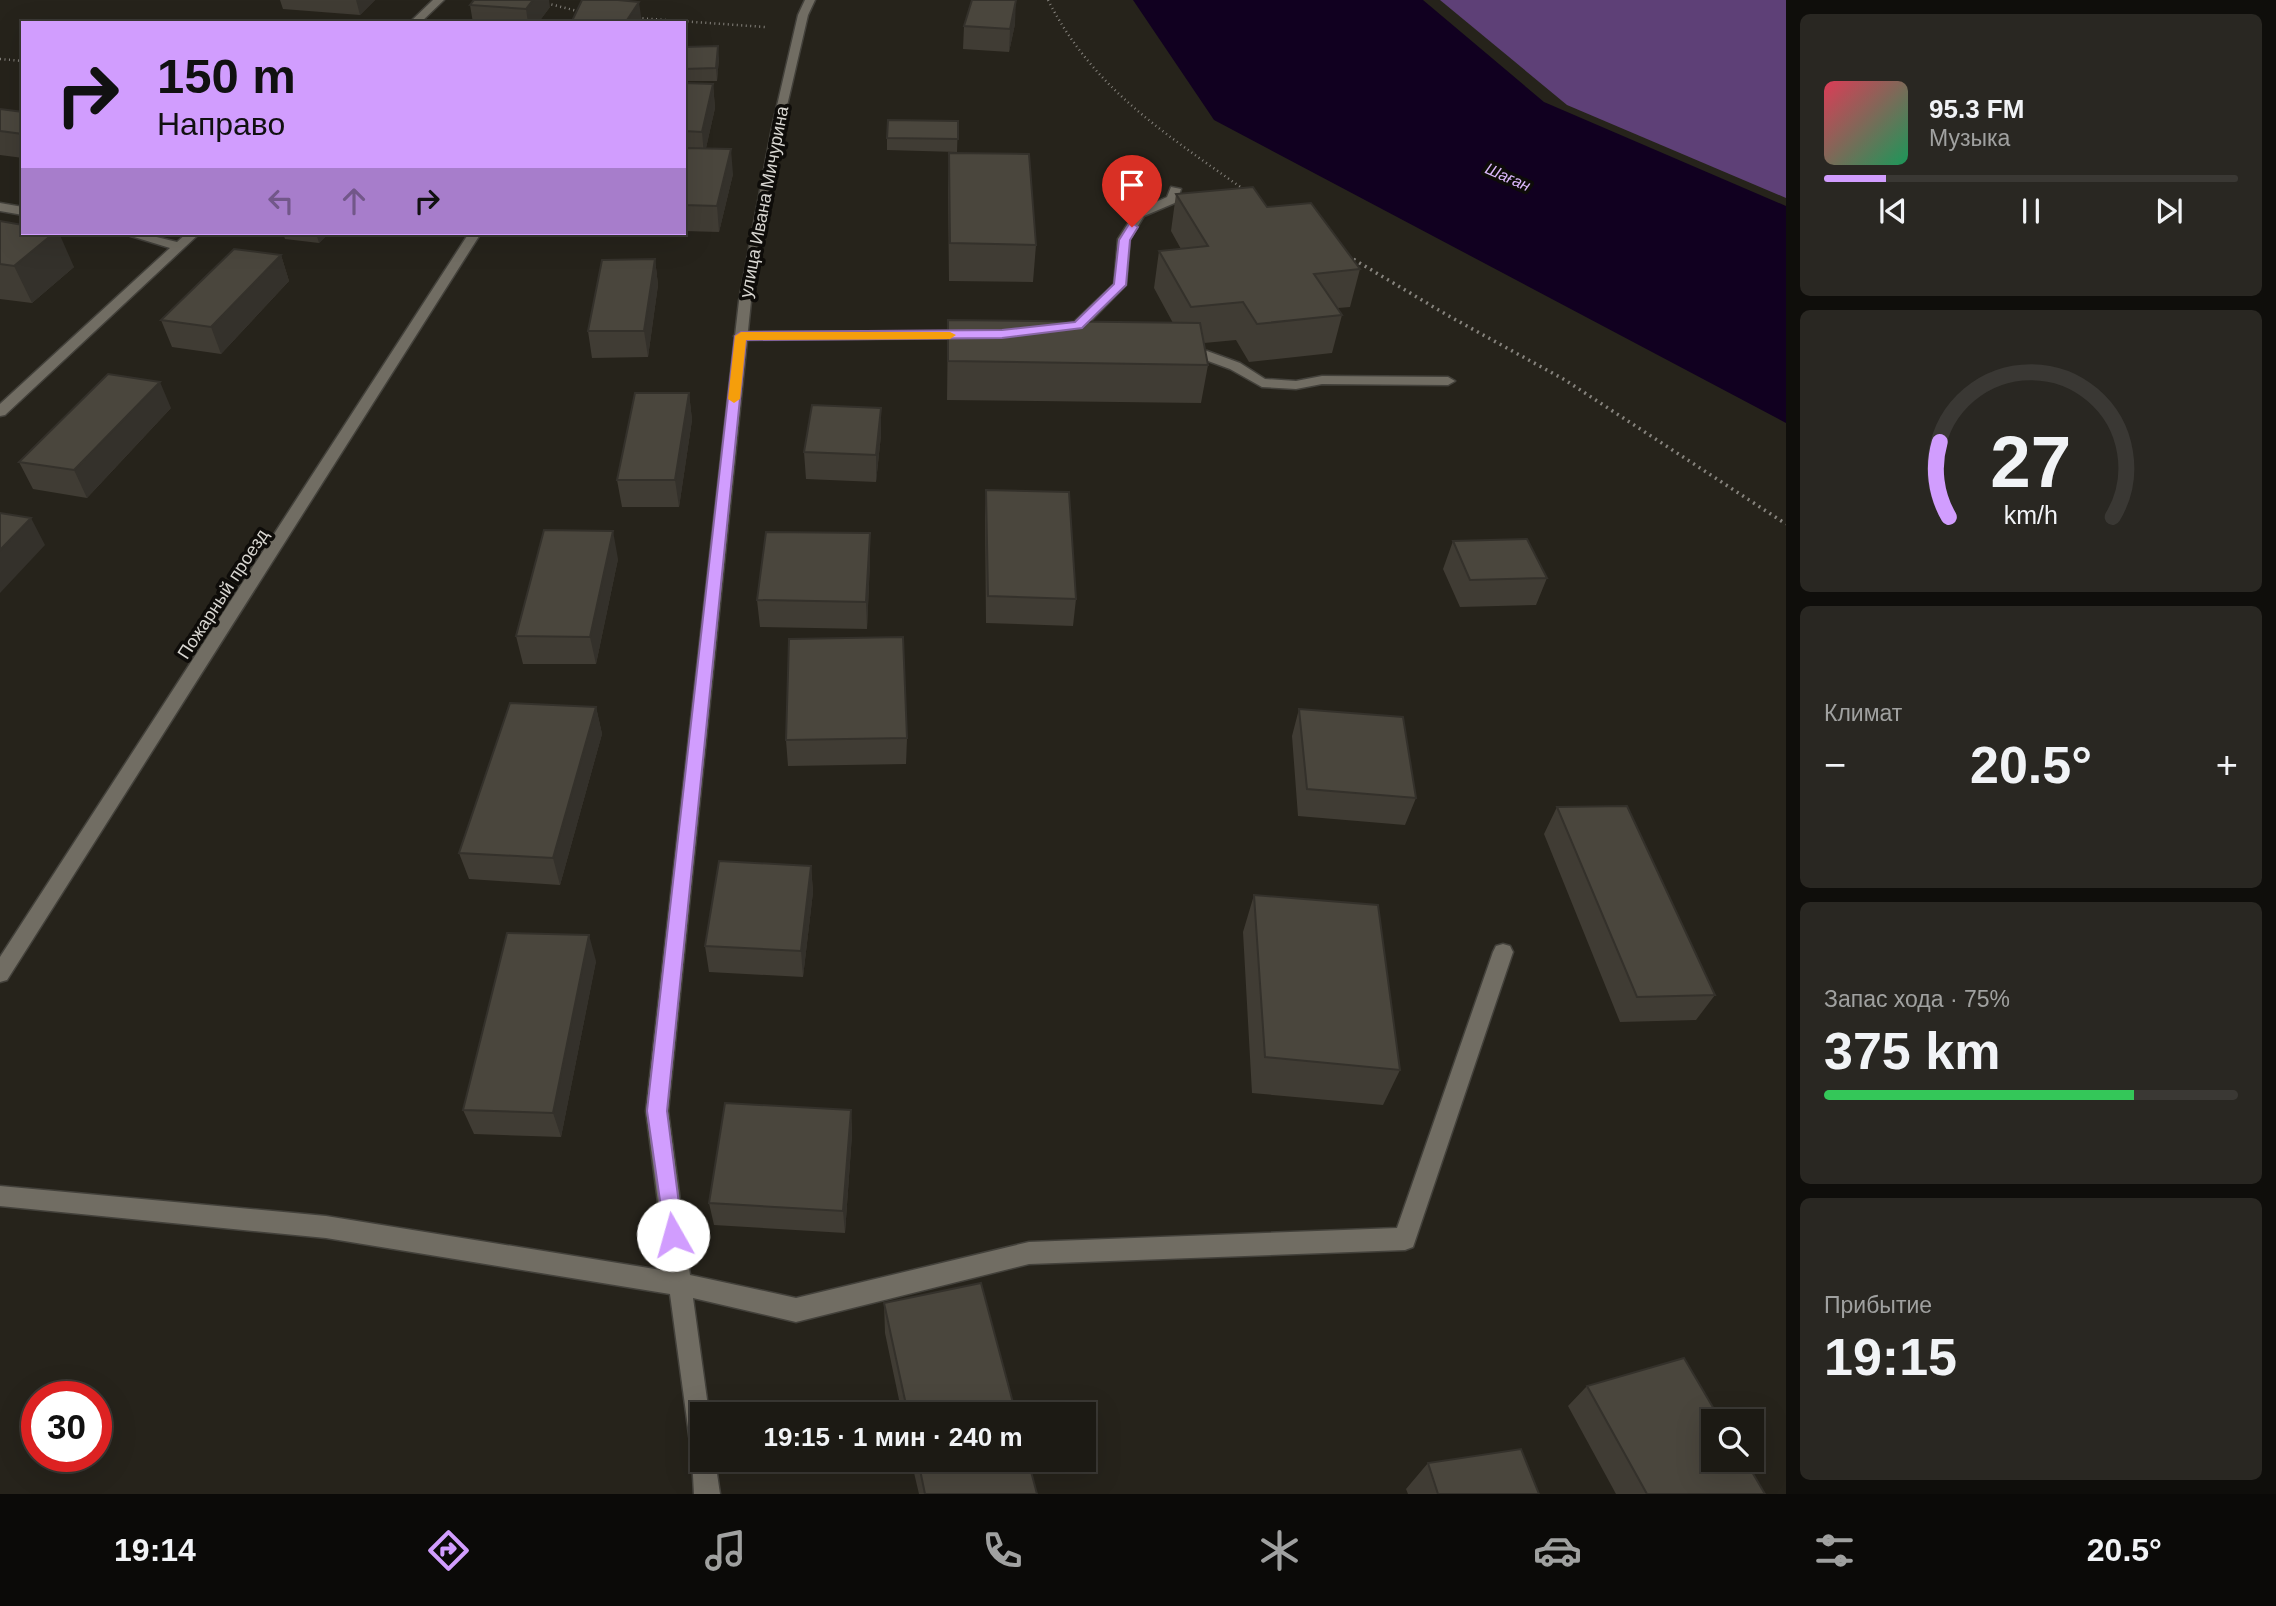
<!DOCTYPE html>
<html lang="ru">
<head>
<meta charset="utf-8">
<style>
  body { margin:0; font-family:Helvetica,sans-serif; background:#292722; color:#f1f3f6; height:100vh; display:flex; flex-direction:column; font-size:26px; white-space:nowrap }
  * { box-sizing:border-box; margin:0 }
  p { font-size:23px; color:#a0a1a0 }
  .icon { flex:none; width:38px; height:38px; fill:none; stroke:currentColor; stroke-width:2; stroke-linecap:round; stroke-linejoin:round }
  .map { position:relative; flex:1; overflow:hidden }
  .drawer { display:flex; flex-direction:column; gap:14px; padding:14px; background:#0f0e0b; width:490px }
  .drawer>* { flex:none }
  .banner { position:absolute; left:21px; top:21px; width:665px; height:214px; border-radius:0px; box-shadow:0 7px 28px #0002,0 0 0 2px #3a3834; background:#d19dfe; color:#111; overflow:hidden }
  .fabs { position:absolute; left:1701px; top:1409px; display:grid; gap:14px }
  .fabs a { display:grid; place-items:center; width:63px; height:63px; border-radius:0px; background:#1c1a14; box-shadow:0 7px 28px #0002,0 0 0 2px #3a3834; font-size:35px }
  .speed { position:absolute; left:21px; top:1381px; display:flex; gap:14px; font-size:35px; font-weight:700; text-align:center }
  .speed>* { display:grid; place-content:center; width:91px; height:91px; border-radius:50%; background:#1c1a14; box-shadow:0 7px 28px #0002,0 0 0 2px #3a3834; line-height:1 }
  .speed .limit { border:10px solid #d22; background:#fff; color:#111 }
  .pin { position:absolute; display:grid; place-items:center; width:60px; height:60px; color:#fff; margin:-72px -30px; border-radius:50% 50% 50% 0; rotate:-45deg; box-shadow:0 0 7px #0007 }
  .pin .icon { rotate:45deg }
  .me { position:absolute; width:77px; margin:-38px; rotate:353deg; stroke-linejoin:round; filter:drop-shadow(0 0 5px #0008) }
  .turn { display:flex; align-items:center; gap:24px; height:147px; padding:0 21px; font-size:32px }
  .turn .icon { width:91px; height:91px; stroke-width:2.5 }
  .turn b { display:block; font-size:49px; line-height:60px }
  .lanes { display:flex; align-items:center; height:66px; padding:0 21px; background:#0003; justify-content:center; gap:35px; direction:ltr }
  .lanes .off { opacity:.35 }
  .big { font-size:52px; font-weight:800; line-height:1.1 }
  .drawer .widget { flex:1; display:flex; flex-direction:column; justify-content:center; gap:10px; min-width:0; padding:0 24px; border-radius:10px; background:#292722 }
  .drawer .dial { align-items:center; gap:0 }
  .dial svg { height:182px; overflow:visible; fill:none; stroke:#3a3834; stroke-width:7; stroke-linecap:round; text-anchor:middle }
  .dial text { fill:#f1f3f6; stroke:none }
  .song { display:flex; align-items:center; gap:21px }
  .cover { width:84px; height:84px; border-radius:10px; background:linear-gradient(135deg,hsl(350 70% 55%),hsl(150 70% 35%)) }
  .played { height:7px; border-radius:4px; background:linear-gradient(90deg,#d19dfe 15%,#3a3834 15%) }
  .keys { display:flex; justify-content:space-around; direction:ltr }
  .heat { display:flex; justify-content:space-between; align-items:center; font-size:38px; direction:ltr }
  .charge { height:10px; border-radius:5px; background:linear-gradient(90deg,#34c759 75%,#3a3834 0) }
  .trip { position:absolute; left:690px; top:1402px; width:406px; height:70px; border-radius:0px; background:#1c1a14; box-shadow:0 7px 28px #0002,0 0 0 2px #3a3834; font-weight:800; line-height:70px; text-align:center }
  .tabs { display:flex; height:112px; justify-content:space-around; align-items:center; background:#0b0a08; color:#a0a1a0 }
  .tabs .icon { width:49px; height:49px }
  .tabs .current { color:#d19dfe }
  .tabs b { font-size:32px; color:#f1f3f6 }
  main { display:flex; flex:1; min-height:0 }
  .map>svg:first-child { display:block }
  .forest { fill:#5e4077 }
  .water { fill:#110020 }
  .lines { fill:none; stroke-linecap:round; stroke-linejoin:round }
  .service-casing { stroke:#43413b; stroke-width:3 }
  .minor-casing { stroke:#43413b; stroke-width:3 }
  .path-far1 { stroke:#86837d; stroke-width:2.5; stroke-dasharray:1 3.5; stroke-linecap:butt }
  .path { stroke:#86837d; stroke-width:3.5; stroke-dasharray:2 4.5; stroke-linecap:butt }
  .service { fill:#716d63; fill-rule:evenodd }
  .minor { fill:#716d63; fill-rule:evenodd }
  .wall { fill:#403c34 }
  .shaded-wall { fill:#34312b }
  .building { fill:#4a463d; stroke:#34312b; stroke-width:2 }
  .route { fill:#d19dfe; stroke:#8866a5; stroke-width:2 }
  .slow { fill:#f59e0b }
  .labels { text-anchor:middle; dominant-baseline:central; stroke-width:7; stroke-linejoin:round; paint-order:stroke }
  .far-water-label { font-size:16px; font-style:italic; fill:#dbb8fb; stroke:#0e0c09 }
  .street-label { font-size:18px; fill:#d8d6d1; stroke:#0e0c09 }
</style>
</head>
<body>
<main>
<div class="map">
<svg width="1786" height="1494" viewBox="0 0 1786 1494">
  <rect width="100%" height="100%" fill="#26231b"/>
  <path class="forest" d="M1440 0H1786V198L1567 105Z"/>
  <path class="water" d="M1133 0H1423L1544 102 1786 206V423L1214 120Z"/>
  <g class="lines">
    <defs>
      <path id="service" d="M1171 187 1181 189 1177 202 1144 216 1130 239 1126 285 1083 329 1057 330V324L1074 322 1114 284 1118 239 1136 211 1167 197Z
        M469 233H481L7 980 0 982V957Z
        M972 331 977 332V338L741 340 734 336 741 332Z
        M1186 348 1207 351 1240 363 1265 379 1296 381 1322 376 1448 377 1455 381 1448 385 1322 384 1296 389 1262 387 1230 369 1200 358 1181 355 1179 352Z"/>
      <path id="minor" d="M433 0H444L420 23H409Z
        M805 0H815L808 15 783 123 751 301 668 1111 690 1275 796 1298 1029 1242 1397 1228 1493 952 1496 946 1503 944 1510 946 1513 952 1413 1247 1405 1250 1029 1264 796 1322 693 1298 709 1414H702V1460H715L720 1494H694L692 1457 670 1294 326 1238 0 1206V1186L326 1216 667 1271 646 1111 739 301 773 123 798 15Z
        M0 203 23 207V215L0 211Z
        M121 233H140L177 242 187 233H200L5 415 0 416V404L170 248Z"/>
    </defs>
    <use href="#service" class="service-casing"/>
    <use href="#minor" class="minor-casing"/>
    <path class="path-far1" d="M534 0 581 12
      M1048 0C1094 90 1166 134 1246 191
      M638 18 765 27
      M0 59 23 61"/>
    <path class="path" d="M1348 256 1447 315 1565 380 1786 524"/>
    <use href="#service" class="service"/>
    <use href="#minor" class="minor"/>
  </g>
  <path class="wall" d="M280 0H375L360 15 283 9Z
    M470 5 550 7 538 23H473Z
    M1015 24 1009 52 963 49 964 26Z
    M684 47 719 58 717 81H684Z
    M684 83 713 84 715 108 706 148 733 174 719 232 684 231Z
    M958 121 957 152 887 150V138Z
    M0 131 23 134V158L0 155Z
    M949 153 1036 245 1033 282 949 281 948 189Z
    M1176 194 1267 207 1360 269 1350 307 1338 308 1342 315 1332 353 1249 362 1236 340 1204 343 1208 365 1201 403 947 400 948 320 1173 323 1154 288 1159 251 1181 249 1171 231Z
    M0 221 74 267 32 303 0 299Z
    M283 233H329L319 243 285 239Z
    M281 255 289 281 221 354 172 347 161 320Z
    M655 259 658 285 648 357 592 358 588 331Z
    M689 393 692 420 679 507H622L617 480Z
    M171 408 87 498 33 489 19 462Z
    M881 435 876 482 806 479 804 452Z
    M986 490 1076 599 1073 626 986 623 985 517Z
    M870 533V561L867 629 760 627 757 600Z
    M1453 541 1547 578 1536 605 1460 607 1443 569Z
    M618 559 596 664H523L516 636Z
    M596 707 602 734 560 885 469 879 459 853Z
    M1299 709 1416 798 1405 825 1298 816 1292 736Z
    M907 738 906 764 788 766 786 740Z
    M1557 807 1715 995 1696 1020 1620 1022 1544 834Z
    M811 866 813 892 803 977 709 972 705 946Z
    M1254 895 1400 1070 1383 1105 1252 1093 1243 932Z
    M596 961 561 1137 474 1134 463 1110Z
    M851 1110 852 1134 845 1233 714 1225 709 1203Z
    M884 1303 1016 1414H902L885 1333Z
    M1587 1386 1765 1494H1616L1568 1406Z
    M911 1460H1028L1037 1494H919Z
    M1428 1463 1539 1494H1408L1406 1489Z"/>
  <path class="shaded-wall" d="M356 0H375L360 15Z
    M533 0H549L550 7 538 23H528L526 9Z
    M1016 0 1015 24 1009 52 1010 29Z
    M639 2 642 23H625Z
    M718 46 719 58 717 81 716 68Z
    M713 84 715 108 704 157 702 132Z
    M731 149 733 174 719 232 717 206Z
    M54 233H59L74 267 32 303 14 266Z
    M316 233H329L319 243Z
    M281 255 289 281 221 354 211 327Z
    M655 259 658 285 648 357 644 331Z
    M160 382 171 408 87 498 74 470Z
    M689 393 692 420 679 507 675 480Z
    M881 408V435L876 482V455Z
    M31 518 45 545 0 593V550Z
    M613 531 618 559 596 664 590 637Z
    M870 533V561L867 629 866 602Z
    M596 707 602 734 560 885 553 858Z
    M811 866 813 892 803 977 801 951Z
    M589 935 596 961 561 1137 553 1113Z
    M851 1110 852 1134 845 1233 843 1211Z"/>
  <path class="building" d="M474 0H533L526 9 470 5Z
    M582 0H618L639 2 625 23H571Z
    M972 0H1016L1010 29 964 26Z
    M718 46 716 68 684 69V47Z
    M684 83 713 84 702 132 684 131Z
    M0 109 23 112V134L0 131Z
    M888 120 958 121V139L887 138Z
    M687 148 731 149 717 206 684 205V157Z
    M949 153 1029 154 1036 245 950 243Z
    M1253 187 1267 207 1311 203 1360 269 1314 274 1342 315 1257 324 1243 302 1191 307 1159 251 1208 246 1176 194Z
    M0 221 23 225V233H54L14 266 0 264Z
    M234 249 281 255 211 327 161 320Z
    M655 259 644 331H588L602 260Z
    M948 320 1200 323 1208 365 948 361Z
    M108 374 160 382 74 470 19 462Z
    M635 393H689L675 480H617Z
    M812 405 881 408 876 455 804 452Z
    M986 490 1069 492 1076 599 988 596Z
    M0 513 31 518 0 550Z
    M544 530 613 531 590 637 516 636Z
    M766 532 870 533 866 602 757 600Z
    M1527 539 1547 578 1470 580 1453 541Z
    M903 637 907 738 786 740 789 639Z
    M510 703 596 707 553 858 459 853Z
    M1299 709 1403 717 1416 798 1307 789Z
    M1627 806 1715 995 1637 997 1557 807Z
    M719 861 811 866 801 951 705 946Z
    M1254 895 1378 905 1400 1070 1265 1057Z
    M507 933 589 935 553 1113 463 1110Z
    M725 1103 851 1110 843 1211 709 1203Z
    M981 1283 1016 1414H908L884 1303Z
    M1684 1358 1721 1421H1713V1460H1745L1765 1494H1647L1587 1386Z
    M1521 1449 1539 1494H1438L1428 1463Z
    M918 1460H1028L1037 1494H925Z"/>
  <path class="route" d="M1132 223 1138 227 1130 240 1126 285 1082 328 1002 338 746 340 667 1111 683 1235 680 1242 673 1245 666 1242 647 1111 735 336 741 332 1002 330 1075 322 1114 284 1119 240 1129 224Z"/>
  <path class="slow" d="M741 332H950L956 335 950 339 746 340 740 399 734 403 728 399 735 336Z"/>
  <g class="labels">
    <g class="far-water-label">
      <text transform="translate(1508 177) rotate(24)">Шаған</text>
    </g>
    <g class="street-label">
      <text transform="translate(764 202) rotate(-79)">улица Ивана Мичурина</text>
      <text transform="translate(223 594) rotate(-57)">Пожарный проезд</text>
    </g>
  </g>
</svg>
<div class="fabs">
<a><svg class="icon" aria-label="search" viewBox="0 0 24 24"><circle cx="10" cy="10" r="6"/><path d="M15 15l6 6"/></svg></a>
</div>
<div class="speed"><div class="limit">30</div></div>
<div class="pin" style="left:1132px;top:227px;background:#d93025"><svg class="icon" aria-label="arrive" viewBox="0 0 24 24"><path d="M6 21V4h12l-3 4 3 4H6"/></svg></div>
<svg class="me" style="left:673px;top:1235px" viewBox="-20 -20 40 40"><circle r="19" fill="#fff"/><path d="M0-13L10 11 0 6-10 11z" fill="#d19dfe"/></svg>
<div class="trip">19:15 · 1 мин · 240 m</div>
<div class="banner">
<div class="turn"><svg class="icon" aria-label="right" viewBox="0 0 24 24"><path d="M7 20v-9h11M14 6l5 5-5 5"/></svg><div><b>150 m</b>Направо</div></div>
<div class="lanes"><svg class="icon off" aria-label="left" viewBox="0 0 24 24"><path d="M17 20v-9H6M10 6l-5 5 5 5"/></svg><svg class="icon off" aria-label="ahead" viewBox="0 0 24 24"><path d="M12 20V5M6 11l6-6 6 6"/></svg><svg class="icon" aria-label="right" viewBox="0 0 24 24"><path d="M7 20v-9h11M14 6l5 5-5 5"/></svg></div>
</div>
</div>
<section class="drawer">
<div class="widget">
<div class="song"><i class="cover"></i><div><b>95.3 FM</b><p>Музыка</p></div></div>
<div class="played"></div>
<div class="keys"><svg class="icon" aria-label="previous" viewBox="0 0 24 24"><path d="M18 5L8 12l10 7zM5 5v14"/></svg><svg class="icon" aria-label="pause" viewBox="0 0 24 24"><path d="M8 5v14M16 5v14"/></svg><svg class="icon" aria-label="next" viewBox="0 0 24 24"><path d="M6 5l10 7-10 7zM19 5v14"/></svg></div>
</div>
<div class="widget dial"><svg viewBox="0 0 100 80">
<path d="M14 69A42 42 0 1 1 86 69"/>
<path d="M14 69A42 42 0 0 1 10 36" stroke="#d19dfe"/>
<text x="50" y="56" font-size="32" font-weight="700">27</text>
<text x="50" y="72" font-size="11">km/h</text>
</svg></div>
<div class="widget"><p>Климат</p>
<div class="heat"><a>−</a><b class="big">20.5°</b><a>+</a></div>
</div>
<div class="widget"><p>Запас хода · 75%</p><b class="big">375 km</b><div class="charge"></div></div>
<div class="widget"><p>Прибытие</p><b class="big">19:15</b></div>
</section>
</main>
<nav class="tabs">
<b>19:14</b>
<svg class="icon current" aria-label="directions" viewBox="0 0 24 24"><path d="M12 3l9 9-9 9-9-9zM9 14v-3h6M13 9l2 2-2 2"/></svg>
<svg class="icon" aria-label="music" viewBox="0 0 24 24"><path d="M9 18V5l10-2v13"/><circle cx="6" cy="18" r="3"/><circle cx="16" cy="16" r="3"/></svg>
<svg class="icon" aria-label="phone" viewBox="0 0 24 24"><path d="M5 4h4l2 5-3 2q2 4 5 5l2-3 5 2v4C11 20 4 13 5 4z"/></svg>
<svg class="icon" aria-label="climate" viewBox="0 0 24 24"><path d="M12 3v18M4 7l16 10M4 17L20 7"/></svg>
<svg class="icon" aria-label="car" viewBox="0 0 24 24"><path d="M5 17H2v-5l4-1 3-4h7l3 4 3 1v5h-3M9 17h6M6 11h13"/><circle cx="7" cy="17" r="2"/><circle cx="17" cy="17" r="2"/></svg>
<svg class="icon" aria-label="filters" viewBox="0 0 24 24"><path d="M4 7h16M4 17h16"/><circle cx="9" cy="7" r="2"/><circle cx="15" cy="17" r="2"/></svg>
<b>20.5°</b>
</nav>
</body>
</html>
